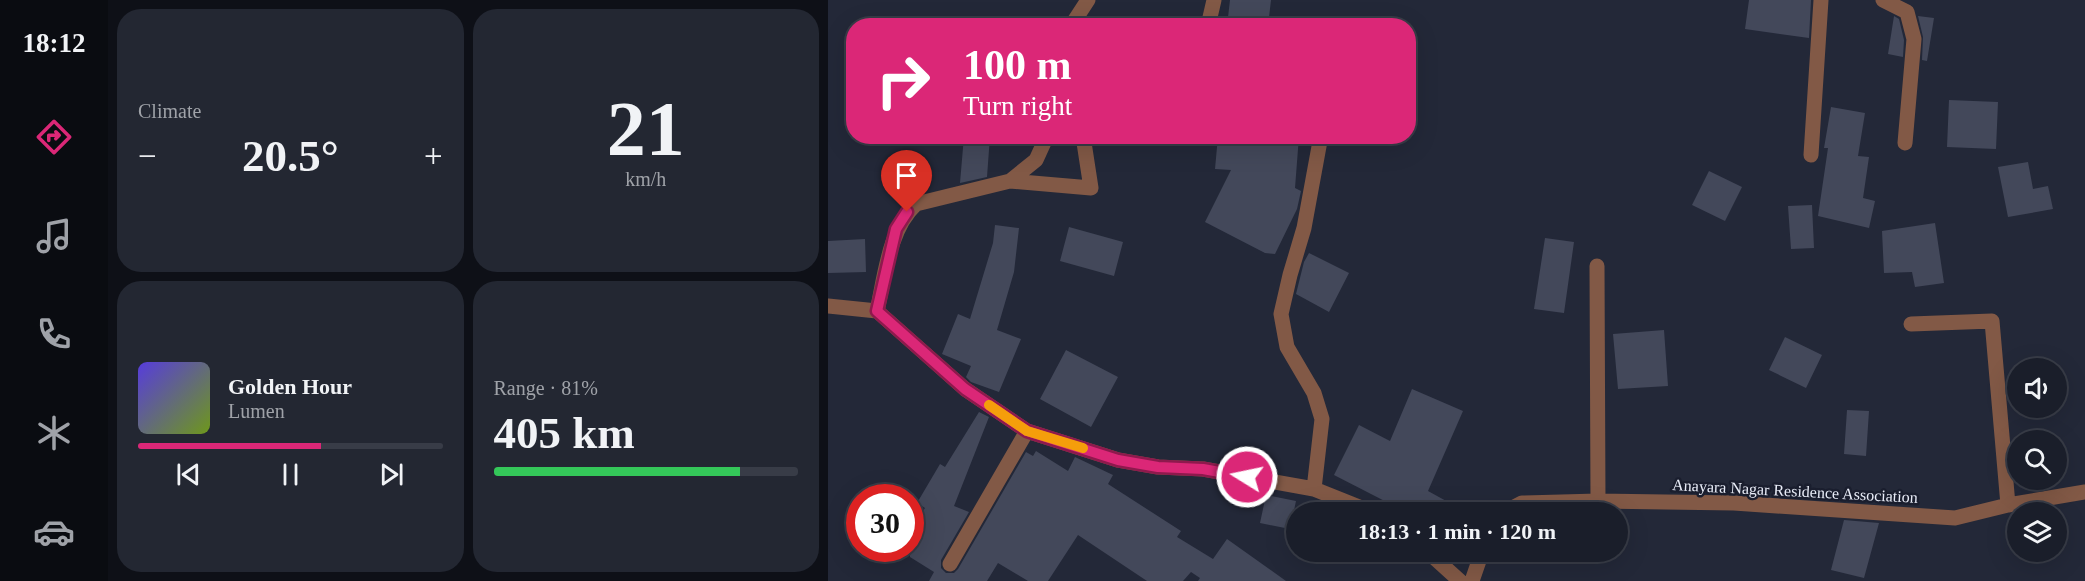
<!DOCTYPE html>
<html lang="en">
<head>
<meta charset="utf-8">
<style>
  body { margin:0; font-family:Georgia,serif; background:#232732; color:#f1f3f6; height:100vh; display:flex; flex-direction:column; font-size:22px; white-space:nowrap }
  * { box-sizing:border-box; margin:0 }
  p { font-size:20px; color:#9fa2a8 }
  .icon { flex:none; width:33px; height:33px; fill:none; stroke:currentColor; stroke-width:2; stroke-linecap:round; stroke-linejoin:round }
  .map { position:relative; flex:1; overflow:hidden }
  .side { display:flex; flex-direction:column; gap:9px; padding:9px; background:#0e1017; width:720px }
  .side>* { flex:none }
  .hud { position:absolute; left:18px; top:18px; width:570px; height:126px; border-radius:24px; box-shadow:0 6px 24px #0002,0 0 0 2px #383c47; background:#db2777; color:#fff; overflow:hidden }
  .controls { position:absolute; left:1179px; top:358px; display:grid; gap:12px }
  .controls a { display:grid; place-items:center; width:60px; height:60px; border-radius:50%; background:#1a1e2a; box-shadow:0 6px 24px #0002,0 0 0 2px #383c47; font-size:30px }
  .speed { position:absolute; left:18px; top:484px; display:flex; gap:12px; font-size:30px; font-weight:700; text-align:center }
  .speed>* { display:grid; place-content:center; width:78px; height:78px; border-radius:50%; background:#1a1e2a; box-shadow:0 6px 24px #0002,0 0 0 2px #383c47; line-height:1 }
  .speed .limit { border:9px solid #d22; background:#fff; color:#111 }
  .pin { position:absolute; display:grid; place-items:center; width:51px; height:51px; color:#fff; margin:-62px -26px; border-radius:50% 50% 50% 0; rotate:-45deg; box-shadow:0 0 6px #0007 }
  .pin .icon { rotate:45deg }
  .me { position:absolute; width:66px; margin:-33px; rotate:280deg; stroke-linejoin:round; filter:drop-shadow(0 0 4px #0008) }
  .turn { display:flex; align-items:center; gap:21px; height:126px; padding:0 18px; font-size:27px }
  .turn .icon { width:78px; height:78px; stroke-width:2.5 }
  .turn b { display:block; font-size:42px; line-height:51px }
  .big { font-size:45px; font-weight:600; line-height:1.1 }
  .side .widget { flex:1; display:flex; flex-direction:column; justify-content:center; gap:9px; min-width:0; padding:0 21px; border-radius:24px; background:#232732 }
  .side .dial { align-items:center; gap:0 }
  .dial b { font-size:78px; line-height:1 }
  .song { display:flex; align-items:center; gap:18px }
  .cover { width:72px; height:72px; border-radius:9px; background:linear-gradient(135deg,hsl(250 70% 55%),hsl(80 70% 35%)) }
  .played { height:6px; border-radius:3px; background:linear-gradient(90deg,#db2777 60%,#383c47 60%) }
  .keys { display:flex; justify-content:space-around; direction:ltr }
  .heat { display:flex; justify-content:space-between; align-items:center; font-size:33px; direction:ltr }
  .charge { height:9px; border-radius:4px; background:linear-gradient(90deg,#34c759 81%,#383c47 0) }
  .side .tiles { flex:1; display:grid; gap:9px; grid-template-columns:repeat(2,1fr) }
  .trip { position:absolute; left:458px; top:502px; width:342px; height:60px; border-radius:30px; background:#1a1e2a; box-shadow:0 6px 24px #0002,0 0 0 2px #383c47; font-weight:600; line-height:60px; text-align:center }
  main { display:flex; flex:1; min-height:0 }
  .tab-bar { display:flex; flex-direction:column; width:108px; justify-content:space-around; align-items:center; background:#0a0c11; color:#9fa2a8 }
  .tab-bar .icon { width:42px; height:42px }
  .tab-bar .on { color:#db2777 }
  .tab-bar b { font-size:27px; color:#f1f3f6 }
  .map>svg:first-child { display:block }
  .building { fill:#43485a }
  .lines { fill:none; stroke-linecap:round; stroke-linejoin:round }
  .minor { stroke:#825946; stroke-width:15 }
  .route-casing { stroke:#8e194d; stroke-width:15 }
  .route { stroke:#db2777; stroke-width:10 }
  .slow { stroke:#f59e0b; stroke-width:10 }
  .labels { text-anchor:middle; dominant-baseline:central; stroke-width:5; stroke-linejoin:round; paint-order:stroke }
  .street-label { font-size:16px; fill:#e9edf8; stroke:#1a1e2e }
</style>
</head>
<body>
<main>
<nav class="tab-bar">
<b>18:12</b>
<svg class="icon on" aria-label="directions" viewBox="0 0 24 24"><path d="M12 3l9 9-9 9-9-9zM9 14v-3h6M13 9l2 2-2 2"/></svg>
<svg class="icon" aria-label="music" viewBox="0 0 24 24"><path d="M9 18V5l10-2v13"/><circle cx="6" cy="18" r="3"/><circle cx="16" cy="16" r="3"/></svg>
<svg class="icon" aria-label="phone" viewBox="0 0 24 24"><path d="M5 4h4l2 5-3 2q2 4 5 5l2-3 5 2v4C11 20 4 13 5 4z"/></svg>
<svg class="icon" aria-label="climate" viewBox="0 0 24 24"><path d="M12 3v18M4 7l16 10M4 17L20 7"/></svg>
<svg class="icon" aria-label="car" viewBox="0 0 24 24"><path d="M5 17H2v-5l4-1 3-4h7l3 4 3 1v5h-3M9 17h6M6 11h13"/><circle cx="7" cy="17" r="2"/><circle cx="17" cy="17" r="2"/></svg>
</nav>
<section class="side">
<div class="tiles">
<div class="widget"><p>Climate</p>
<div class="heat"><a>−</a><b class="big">20.5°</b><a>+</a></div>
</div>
<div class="widget dial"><b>21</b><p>km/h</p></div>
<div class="widget">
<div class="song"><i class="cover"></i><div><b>Golden Hour</b><p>Lumen</p></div></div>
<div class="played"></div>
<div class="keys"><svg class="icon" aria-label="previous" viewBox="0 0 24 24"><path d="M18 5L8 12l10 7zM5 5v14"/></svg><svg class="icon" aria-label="pause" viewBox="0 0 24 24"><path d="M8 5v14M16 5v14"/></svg><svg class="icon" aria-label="next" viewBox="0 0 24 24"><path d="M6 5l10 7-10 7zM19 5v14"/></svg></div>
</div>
<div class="widget"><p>Range · 81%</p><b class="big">405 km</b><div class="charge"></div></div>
</div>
</section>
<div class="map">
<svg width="1257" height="581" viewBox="0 0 1257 581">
  <rect width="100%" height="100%" fill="#232838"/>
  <path class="building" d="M402 0H443L440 26H399Z
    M921 0H983L981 38 917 29Z
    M1066 16 1071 19 1076 40 1075 57 1060 54Z
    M1090 16 1106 18 1099 61 1094 60 1095 37Z
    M1121 100 1170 102 1168 149 1119 147Z
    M1003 107 1037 113 1030 156 1041 157 1035 198 1047 201 1041 228 990 216 1000 148H996Z
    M136 136H162L159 177 132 183Z
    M390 136H471L467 188 473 191 469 209 447 254 437 253 377 222 403 170 387 169Z
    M1200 162 1205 189 1220 186 1225 209 1180 217 1170 167Z
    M881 171 914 187 897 221 864 205Z
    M984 205 986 248 963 249 960 206Z
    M1107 223 1116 283 1087 287 1084 272 1056 273 1054 231Z
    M167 225 191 228 186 272 169 330 193 339 171 392 143 382 138 377 143 366 114 354 130 314 142 319 165 243Z
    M241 227 295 242 286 276 232 261Z
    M717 238 746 242 736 313 706 309Z
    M37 239 38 272 0 273V241Z
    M481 253 521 273 501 312 468 294 476 262Z
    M836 330 840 386 790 389 785 334Z
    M957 337 994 355 978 388 941 370Z
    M238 350 290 377 263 427 212 399Z
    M584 389 635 411 600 491 640 513H580L506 475 531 425 562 441Z
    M1019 410 1041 411 1038 456 1016 454Z
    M151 412 161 417 126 506 141 512 113 560V568L118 573H126L130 569 198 452 205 456 208 451 240 471 247 457 285 475 280 484 353 531 349 537 385 559 399 539 458 581H370L372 578 363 572 355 581H319L250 535 220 581H200L170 563 159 581H101L106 572 82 557V530L97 508 89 503 112 464 117 467Z
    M438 495 468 501 462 529 432 523Z
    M1016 520 1051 523 1036 578 1003 570Z"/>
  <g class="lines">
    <path class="minor" d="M1055 0 1079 12 1086 39 1077 143
      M243 26 260 0
      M380 26 386 0
      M983 155 993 0
      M182 181 263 188 255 136
      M769 266 770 501
      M0 306 49 311 137 389 199 431 290 460 330 467 375 469 486 489 546 513
      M49 311C57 275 61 229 88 204L182 181 208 160 219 136
      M1083 324 1164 321 1180 505
      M486 489 494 419 486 393 459 347 453 314 462 275 476 228 492 141
      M675 513 694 503 770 501 906 503 1127 518 1180 505 1257 492
      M600 552 632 581
      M122 564 199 431
      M644 581 654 552"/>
  </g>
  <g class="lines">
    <defs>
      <path id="route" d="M79 212 68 229 49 311 137 389 199 431 290 460 330 467 375 469 419 477"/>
    </defs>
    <use href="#route" class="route-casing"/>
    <use href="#route" class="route"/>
    <path class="slow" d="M161 405 199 431 255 448"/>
  </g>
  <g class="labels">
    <g class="street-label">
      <text transform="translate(967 491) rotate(3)">Anayara Nagar Residence Association</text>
    </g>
  </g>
</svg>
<div class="controls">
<a><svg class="icon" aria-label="sound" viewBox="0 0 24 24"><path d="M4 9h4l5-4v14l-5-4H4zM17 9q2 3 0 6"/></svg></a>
<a><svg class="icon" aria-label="search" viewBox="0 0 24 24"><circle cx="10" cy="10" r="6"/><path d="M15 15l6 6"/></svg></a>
<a><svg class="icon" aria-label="layers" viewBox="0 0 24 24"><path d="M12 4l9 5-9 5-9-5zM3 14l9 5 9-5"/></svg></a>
</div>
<div class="speed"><div class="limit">30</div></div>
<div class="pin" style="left:79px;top:212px;background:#d93025"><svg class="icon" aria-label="arrive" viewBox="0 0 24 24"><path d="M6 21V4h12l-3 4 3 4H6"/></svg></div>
<svg class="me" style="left:419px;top:477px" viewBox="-20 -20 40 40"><circle r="17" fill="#db2777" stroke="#fff" stroke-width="3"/><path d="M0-11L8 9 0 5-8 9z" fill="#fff"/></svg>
<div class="trip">18:13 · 1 min · 120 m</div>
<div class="hud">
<div class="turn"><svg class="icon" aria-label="right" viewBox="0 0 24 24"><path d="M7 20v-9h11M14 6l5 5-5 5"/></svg><div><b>100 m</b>Turn right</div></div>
</div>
</div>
</main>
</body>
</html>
